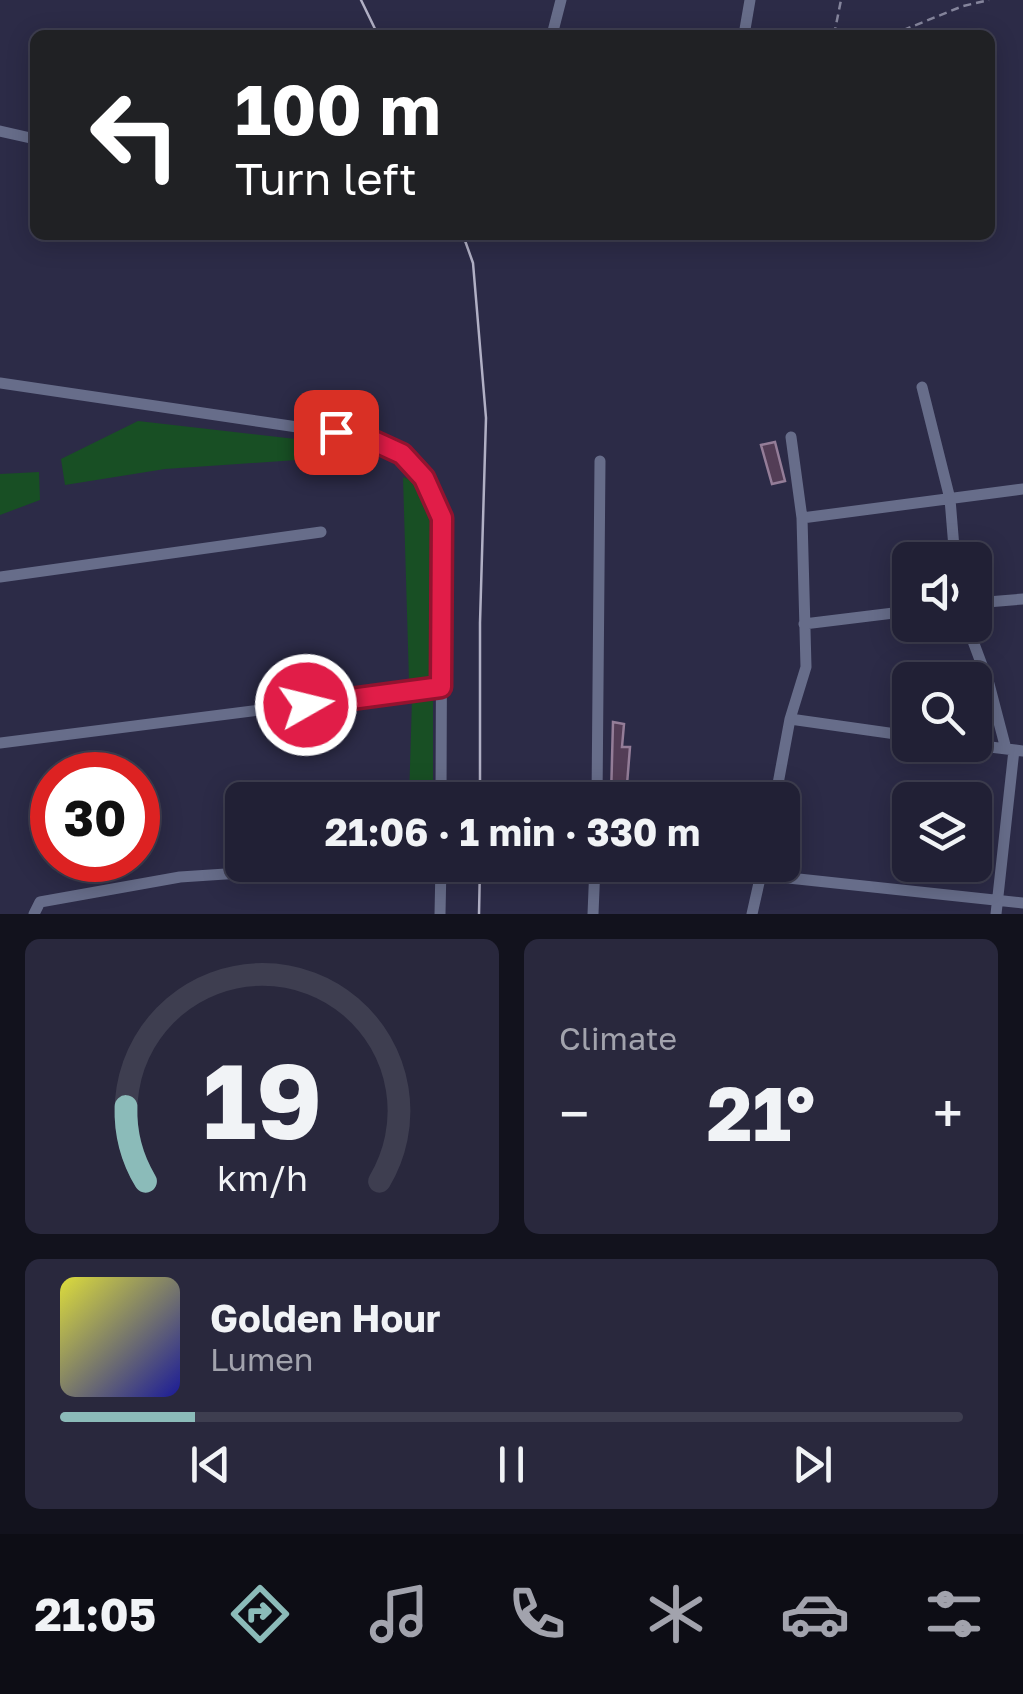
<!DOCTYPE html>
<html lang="en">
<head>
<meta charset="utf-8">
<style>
  body { margin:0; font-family:"Golos Text",sans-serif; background:#29283d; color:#f1f3f6; height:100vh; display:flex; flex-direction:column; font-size:38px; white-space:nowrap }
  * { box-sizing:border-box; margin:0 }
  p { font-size:32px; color:#a2a3ad }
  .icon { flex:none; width:55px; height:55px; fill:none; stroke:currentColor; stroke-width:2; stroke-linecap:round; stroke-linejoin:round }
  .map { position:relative; height:914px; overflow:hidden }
  .details { display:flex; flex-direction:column; gap:25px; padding:25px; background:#12121d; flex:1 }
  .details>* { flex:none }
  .banner { position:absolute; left:30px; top:30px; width:965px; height:210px; border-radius:15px; box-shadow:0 5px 25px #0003,0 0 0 2px #3e3e50; background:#202124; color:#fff; overflow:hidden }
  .controls { position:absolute; left:892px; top:542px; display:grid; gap:20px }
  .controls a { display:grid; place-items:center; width:100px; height:100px; border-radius:15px; background:#212035; box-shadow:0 5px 25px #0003,0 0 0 2px #3e3e50; font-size:50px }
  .speed { position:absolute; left:30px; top:752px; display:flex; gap:20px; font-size:50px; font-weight:700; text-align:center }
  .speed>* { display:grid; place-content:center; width:130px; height:130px; border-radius:50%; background:#212035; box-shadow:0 5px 25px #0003,0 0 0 2px #3e3e50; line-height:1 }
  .speed .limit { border:15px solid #d22; background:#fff; color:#111 }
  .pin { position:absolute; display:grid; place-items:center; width:85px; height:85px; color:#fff; margin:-42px; border-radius:20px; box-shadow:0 5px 15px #0006 }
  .me { position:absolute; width:110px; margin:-55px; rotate:82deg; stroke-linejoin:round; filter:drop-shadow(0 0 8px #0008) }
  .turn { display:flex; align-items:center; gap:35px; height:210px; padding:0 40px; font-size:45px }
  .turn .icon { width:130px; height:130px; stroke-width:2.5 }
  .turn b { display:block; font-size:70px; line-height:85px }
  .big { font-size:75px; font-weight:700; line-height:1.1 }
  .details .card { flex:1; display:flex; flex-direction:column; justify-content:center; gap:15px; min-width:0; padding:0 35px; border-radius:15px; background:#29283d }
  .details .dial { align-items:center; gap:0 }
  .dial svg { height:260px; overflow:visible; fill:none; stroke:#3e3e50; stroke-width:7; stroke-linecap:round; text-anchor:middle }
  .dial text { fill:#f1f3f6; stroke:none }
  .song { display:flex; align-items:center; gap:30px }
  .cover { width:120px; height:120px; border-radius:15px; background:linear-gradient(135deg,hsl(60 70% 55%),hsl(240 70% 35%)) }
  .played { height:10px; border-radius:5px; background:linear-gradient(90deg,#8bbbb9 15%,#3e3e50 15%) }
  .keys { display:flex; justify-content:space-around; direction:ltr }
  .heat { display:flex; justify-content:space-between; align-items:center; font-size:55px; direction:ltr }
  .details .tiles { flex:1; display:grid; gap:25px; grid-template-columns:1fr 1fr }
  .card:last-child { grid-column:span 2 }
  .trip { position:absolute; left:225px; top:782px; width:575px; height:100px; border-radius:15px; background:#212035; box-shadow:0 5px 25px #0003,0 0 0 2px #3e3e50; font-weight:700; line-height:100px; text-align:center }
  .tab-bar { display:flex; height:160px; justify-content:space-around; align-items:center; background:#0d0d15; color:#a2a3ad }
  .tab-bar .icon { width:70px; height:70px }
  .tab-bar .on { color:#8bbbb9 }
  .tab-bar b { font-size:45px; color:#f1f3f6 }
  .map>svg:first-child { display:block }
  .green { fill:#184f24 }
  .building { fill:#533d56; stroke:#947d98; stroke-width:2.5 }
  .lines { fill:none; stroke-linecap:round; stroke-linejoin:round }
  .path { stroke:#85859c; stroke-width:2.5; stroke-dasharray:8 5; stroke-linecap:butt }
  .minor { stroke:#676d8a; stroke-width:11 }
  .rail { stroke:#b1b0c5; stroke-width:2.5 }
  .route-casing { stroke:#92132f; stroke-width:25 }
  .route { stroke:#e11d48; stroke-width:18 }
</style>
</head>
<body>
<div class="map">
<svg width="1023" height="914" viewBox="0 0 1023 914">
  <rect width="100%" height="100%" fill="#2c2b47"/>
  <path class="green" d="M138 421 322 442 311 459 165 469 65 485 61 459Z
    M39 472 40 500 0 515V474Z
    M403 477 417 483 433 520V678L409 680Z
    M433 695V800H409L412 699Z"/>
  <path class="building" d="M775 442 785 481 772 484 761 445Z
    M613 722 624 724 622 747H630L626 797H611Z"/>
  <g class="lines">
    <path class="path" d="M834 35 841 0
      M891 35 963 6 989 0"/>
    <path class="minor" d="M552 35 561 0
      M744 35 750 0
      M0 131 35 139
      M0 383 365 437C414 459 420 469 442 517L441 800
      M922 387 950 499 955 560
      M802 518 1023 489
      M0 577 321 532
      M975 603 1023 599
      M804 624 910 611
      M967 625 989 684 1006 749
      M790 719 910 736
      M0 743 441 687
      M974 745 1023 751
      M597 800 600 461
      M775 800 790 719 806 667 802 518 791 437
      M761 875 1023 903
      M34 914 40 902 180 877 364 865
      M440 914 441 865
      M593 914 595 865
      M752 914 763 865
      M996 914 1014 750"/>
    <path class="rail" d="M361 0 378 35
      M463 235 473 263 486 418 480 623V800
      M479 914 480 865"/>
  </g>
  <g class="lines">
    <defs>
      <path id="route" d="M306 705 441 687 442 518 424 478 402 454 365 437 336 432"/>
    </defs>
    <use href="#route" class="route-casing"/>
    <use href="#route" class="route"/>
  </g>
</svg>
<div class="controls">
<a><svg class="icon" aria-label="sound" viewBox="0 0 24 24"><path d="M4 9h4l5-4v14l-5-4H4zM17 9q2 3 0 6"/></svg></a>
<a><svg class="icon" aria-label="search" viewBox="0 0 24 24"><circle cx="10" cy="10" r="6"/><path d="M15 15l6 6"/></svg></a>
<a><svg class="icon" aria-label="layers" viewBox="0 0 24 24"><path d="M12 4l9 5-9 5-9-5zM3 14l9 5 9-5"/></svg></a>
</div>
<div class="speed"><div class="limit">30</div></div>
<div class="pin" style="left:336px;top:432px;background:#d93025"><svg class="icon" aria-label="arrive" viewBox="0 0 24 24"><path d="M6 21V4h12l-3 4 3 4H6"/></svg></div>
<svg class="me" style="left:306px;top:705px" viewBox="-20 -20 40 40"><circle r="17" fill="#e11d48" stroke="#fff" stroke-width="3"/><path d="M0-11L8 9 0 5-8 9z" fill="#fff"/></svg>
<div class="trip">21:06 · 1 min · 330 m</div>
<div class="banner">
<div class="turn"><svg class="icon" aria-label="left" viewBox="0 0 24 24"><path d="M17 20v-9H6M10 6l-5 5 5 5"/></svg><div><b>100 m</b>Turn left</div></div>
</div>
</div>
<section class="details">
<div class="tiles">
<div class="card dial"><svg viewBox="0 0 100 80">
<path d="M14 69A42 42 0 1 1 86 69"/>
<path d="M14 69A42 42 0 0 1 8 46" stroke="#8bbbb9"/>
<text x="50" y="56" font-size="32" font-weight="700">19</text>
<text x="50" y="72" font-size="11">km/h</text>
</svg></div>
<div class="card"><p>Climate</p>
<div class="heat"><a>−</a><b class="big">21°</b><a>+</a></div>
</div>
<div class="card">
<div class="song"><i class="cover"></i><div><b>Golden Hour</b><p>Lumen</p></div></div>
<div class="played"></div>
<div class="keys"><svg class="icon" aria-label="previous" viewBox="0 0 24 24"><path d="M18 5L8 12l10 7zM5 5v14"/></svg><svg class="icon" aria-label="pause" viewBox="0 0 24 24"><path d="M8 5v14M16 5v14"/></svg><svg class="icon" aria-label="next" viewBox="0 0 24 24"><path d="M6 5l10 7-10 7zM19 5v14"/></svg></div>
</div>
</div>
</section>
<nav class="tab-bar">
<b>21:05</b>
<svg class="icon on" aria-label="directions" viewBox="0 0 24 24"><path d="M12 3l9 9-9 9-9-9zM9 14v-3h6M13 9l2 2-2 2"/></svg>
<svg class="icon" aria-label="music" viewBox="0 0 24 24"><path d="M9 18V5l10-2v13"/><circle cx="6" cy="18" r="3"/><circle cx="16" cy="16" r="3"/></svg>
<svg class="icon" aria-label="phone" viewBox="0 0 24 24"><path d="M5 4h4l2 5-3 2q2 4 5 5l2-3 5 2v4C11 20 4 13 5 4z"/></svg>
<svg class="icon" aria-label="climate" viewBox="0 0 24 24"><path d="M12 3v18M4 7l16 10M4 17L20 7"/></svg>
<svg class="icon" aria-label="car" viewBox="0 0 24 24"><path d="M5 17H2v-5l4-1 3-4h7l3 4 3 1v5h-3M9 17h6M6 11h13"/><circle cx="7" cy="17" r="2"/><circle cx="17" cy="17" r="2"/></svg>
<svg class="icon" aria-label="filters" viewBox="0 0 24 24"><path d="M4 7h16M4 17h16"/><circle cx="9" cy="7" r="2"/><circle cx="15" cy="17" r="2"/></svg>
</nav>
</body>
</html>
